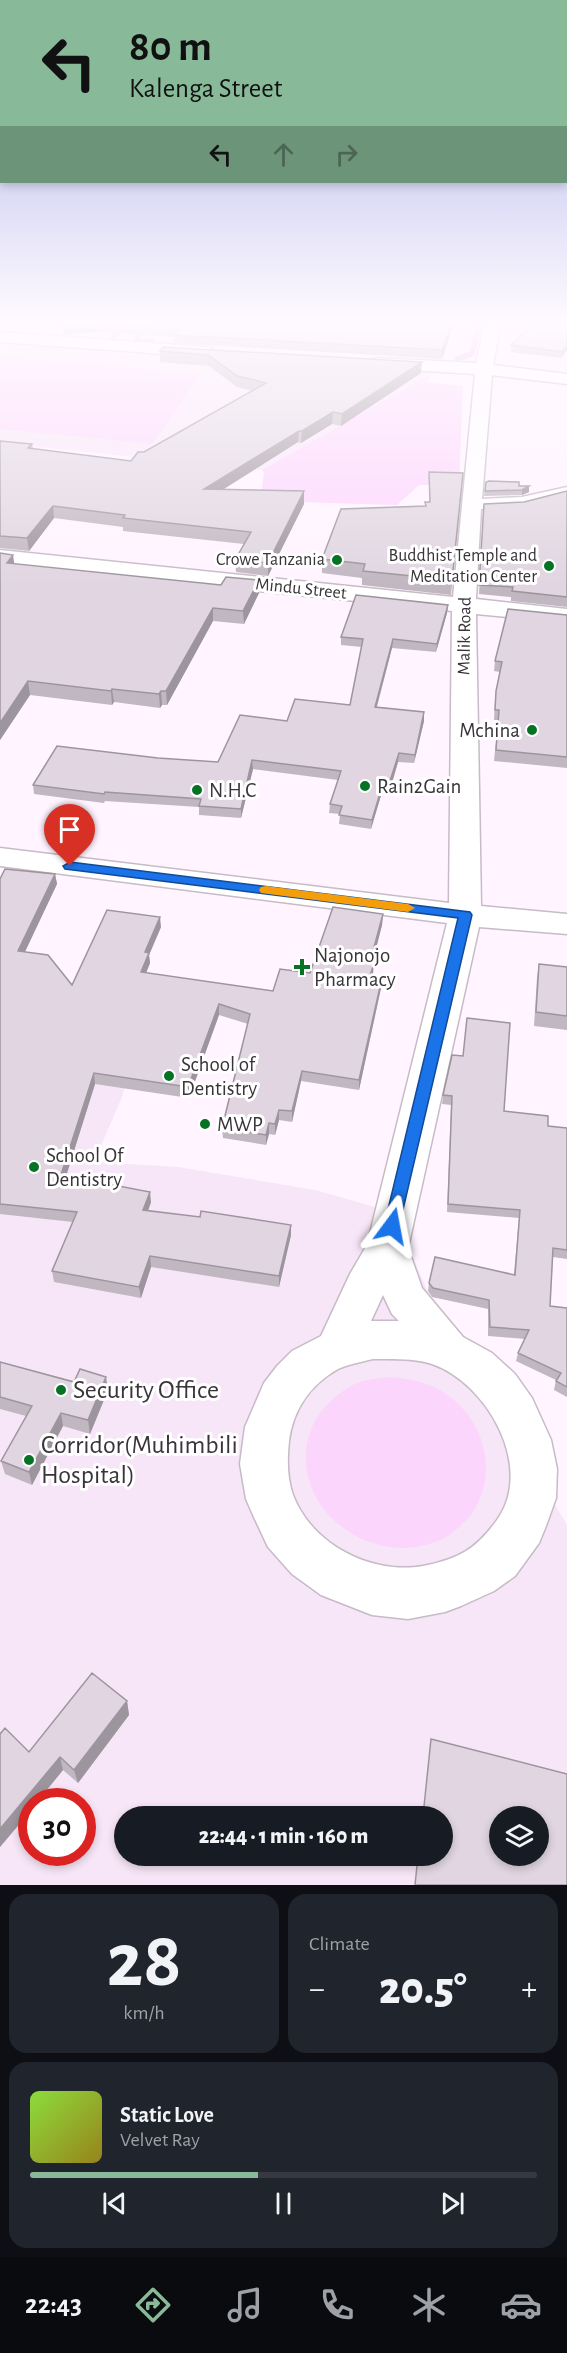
<!DOCTYPE html>
<html lang="en">
<head>
<meta charset="utf-8">
<style>
  body { margin:0; font-family:"Alegreya Sans",sans-serif; background:#20242c; color:#f1f3f6; height:100vh; display:flex; flex-direction:column; font-size:22px; white-space:nowrap }
  * { box-sizing:border-box; margin:0 }
  p { font-size:20px; color:#9ea1a6 }
  .icon { flex:none; width:33px; height:33px; fill:none; stroke:currentColor; stroke-width:2; stroke-linecap:round; stroke-linejoin:round }
  .map { position:relative; height:1885px; overflow:hidden }
  .panel { display:flex; flex-direction:column; gap:9px; padding:9px; background:#0d0f14; flex:1 }
  .panel>* { flex:none }
  .hud { position:absolute; left:0px; top:0px; width:567px; height:183px; box-shadow:0 3px 9px #0003; background:#88b998; color:#111; overflow:hidden }
  .tools { position:absolute; left:489px; top:1806px; display:grid; gap:12px }
  .tools a { display:grid; place-items:center; width:60px; height:60px; border-radius:50%; background:#171b24; box-shadow:0 3px 9px #0003; font-size:30px }
  .speed { position:absolute; left:18px; top:1788px; display:flex; gap:12px; font-size:30px; font-weight:700; text-align:center }
  .speed>* { display:grid; place-content:center; width:78px; height:78px; border-radius:50%; background:#171b24; box-shadow:0 3px 9px #0003; line-height:1 }
  .speed .limit { border:9px solid #d22; background:#fff; color:#111 }
  .pin { position:absolute; display:grid; place-items:center; width:51px; height:51px; color:#fff; margin:-62px -26px; border-radius:50% 50% 50% 0; rotate:-45deg; box-shadow:0 0 6px #0007 }
  .pin .icon { rotate:45deg }
  .me { position:absolute; width:66px; margin:-33px; rotate:13deg; stroke-linejoin:round; filter:drop-shadow(0 0 4px #0008) }
  .turn { display:flex; align-items:center; gap:21px; height:126px; padding:0 30px; font-size:27px }
  .turn .icon { width:78px; height:78px; stroke-width:2.5 }
  .turn b { display:block; font-size:42px; line-height:51px }
  .lanes { display:flex; align-items:center; height:57px; padding:0 30px; background:#0003; justify-content:center; gap:30px; direction:ltr }
  .lanes .off { opacity:.35 }
  .big { font-size:45px; font-weight:800; line-height:1.1 }
  .panel .card { flex:1; display:flex; flex-direction:column; justify-content:center; gap:9px; min-width:0; padding:0 21px; border-radius:18px; background:#20242c }
  .panel .dial { align-items:center; gap:0 }
  .dial b { font-size:78px; line-height:1 }
  .song { display:flex; align-items:center; gap:18px }
  .cover { width:72px; height:72px; border-radius:9px; background:linear-gradient(135deg,hsl(90 70% 55%),hsl(50 70% 35%)) }
  .played { height:6px; border-radius:3px; background:linear-gradient(90deg,#88b998 45%,#363941 45%) }
  .keys { display:flex; justify-content:space-around; direction:ltr }
  .heat { display:flex; justify-content:space-between; align-items:center; font-size:33px; direction:ltr }
  .panel .tiles { flex:1; display:grid; gap:9px; grid-template-columns:1fr 1fr }
  .card:last-child { grid-column:span 2 }
  .trip { position:absolute; left:114px; top:1806px; width:339px; height:60px; border-radius:30px; background:#171b24; box-shadow:0 3px 9px #0003; font-weight:800; line-height:60px; text-align:center }
  .menu { display:flex; height:96px; justify-content:space-around; align-items:center; background:#090b0e; color:#9ea1a6 }
  .menu .icon { width:42px; height:42px }
  .menu .on { color:#88b998 }
  .menu b { font-size:27px; color:#f1f3f6 }
  .map>svg:first-child { display:block }
  .built { fill:#f7e6f7; fill-rule:evenodd }
  .green { fill:#fcd5fc }
  .lines { fill:none; stroke-linecap:round; stroke-linejoin:round }
  .stream { stroke:#e8a6e9; stroke-width:6 }
  .minor-casing { stroke:#c6bbc6; stroke-width:3 }
  .minor { fill:#fff; fill-rule:evenodd }
  .wall { fill:#c1b7c1 }
  .shaded-wall { fill:#9d959d }
  .building { fill:#e0d5e0; stroke:#9d959d; stroke-width:1.5; fill-rule:evenodd }
  .route { fill:#1a73e8; stroke:#114b97; stroke-width:1.5 }
  .slow { fill:#f59e0b }
  .poi-dot { fill:#077224; stroke:#fff; stroke-width:2 }
  .labels { text-anchor:middle; dominant-baseline:central; stroke-width:6; stroke-linejoin:round; paint-order:stroke }
  .far-poi-label { font-size:18px; fill:#393439; stroke:#fff; text-anchor:end }
  .far-street-label { font-size:18px; fill:#393439; stroke:#fff }
  .poi-label { font-size:21px; fill:#393439; stroke:#fff; text-anchor:start }
  .near-poi-label { font-size:26px; fill:#393439; stroke:#fff; text-anchor:start }
</style>
</head>
<body>
<div class="map">
<svg width="567" height="1885" viewBox="0 0 567 1885">
  <rect width="100%" height="100%" fill="#fff4ff"/>
  <path class="built" d="M0 341 113 353 432 373 262 470 0 443Z
    M0 1043 135 1053 122 1097 94 1162 178 1167 315 1190 407 1216 411 1253 428 1292 567 1525V1885H0ZM32 1802H82V1852H32ZM124 1816H442V1856H124ZM500 1816H538V1856H500Z"/>
  <path class="green" d="M0 356 201 374 152 444 0 429Z
    M432 373 427 382 463 386 459 485H419L397 505 265 501 261 495 264 473 262 470Z
    M390 1377C410 1379 430 1382 446 1394 482 1418 497 1466 477 1505 473 1512 470 1518 463 1523 458 1528 452 1534 446 1537 383 1571 301 1521 306 1450 308 1434 314 1418 326 1406 336 1395 349 1385 363 1381 372 1379 381 1378 390 1377Z"/>
  <g class="lines">
    <path class="stream" d="M144 322 138 331 137 341 139 343 151 341
      M113 337 127 322
      M458 359 472 353 480 322"/>
    <defs>
      <path id="minor" d="M485 322H501L493 365 567 374V384L492 375 482 499 522 497 567 487V499L522 509H481L476 599 567 609V623L476 614 481 906 567 914V934L479 927 408 1248 422 1288 463 1337 492 1353 515 1374 532 1398 551 1440 557 1469 556 1498 546 1526 539 1543 515 1576 494 1591 461 1606 445 1612 408 1619 372 1615 321 1595 292 1574 268 1547 253 1515 246 1499 240 1464 245 1427 264 1383 277 1366 292 1351 321 1336 350 1274 367 1245 447 923 0 866V848L449 903 452 611 0 564V550L453 597 475 374 378 368 372 367 369 363 372 359 378 358 476 363ZM383 1295 392 1314 399 1321H371ZM373 1359C392 1359 414 1358 432 1364 487 1383 535 1467 497 1520 476 1549 459 1559 423 1566 372 1575 312 1545 293 1495 287 1478 287 1459 289 1441 293 1410 310 1385 338 1369 349 1364 361 1362 373 1359Z
        M0 332 206 347 212 348 214 352 212 356 206 357 0 342Z"/>
    </defs>
    <use href="#minor" class="minor-casing"/>
    <use href="#minor" class="minor"/>
  </g>
  <path class="wall" d="M61 322H455L442 359 174 343V337L97 332 64 335 63 327 65 324H61Z
    M567 322 561 358 511 352V345Z
    M163 347 421 373 341 426 332 424 301 443 298 442 223 489 304 491V504L268 576 236 572 235 560 244 544 123 531V527L54 518 29 551 0 548V441L32 444 33 449 131 461 253 391 237 387 209 366 160 362V351Z
    M429 472 463 473 451 595 362 585V578L322 573V559L425 506V502H429Z
    M486 482 519 486H529V492L522 495 484 496Z
    M567 491V607L511 601V597L479 594 483 513Z
    M15 564 259 593 244 624 213 621 167 705H162L160 708 114 702 112 705 30 695 0 740Z
    M448 605 447 613 436 652 392 648 377 707 424 712V721L414 763 398 762 389 793 382 792 371 829 339 824 340 814 329 813 330 804 338 780 253 769 241 818 199 815V807L105 801 104 803 34 794 33 785 158 758 218 762 287 721 350 705 362 647 341 645V637Z
    M567 615V768L494 761 498 720H494L495 701 500 672 494 671 495 661Z
    M55 874 57 884 25 952 72 985 161 927 149 955 150 963 146 973 273 991 310 973 383 914 382 925 372 963 373 974 372 976 381 988 359 1090 301 1081 292 1122 279 1120 275 1135 269 1134 266 1145 223 1138 222 1128 248 1024 219 1015 189 1098 95 1084 66 1176 151 1202 148 1210 291 1235 279 1287 151 1267 141 1298 54 1282 52 1271 73 1222 0 1214V879Z
    M539 964 567 967V1030L534 1026 537 977Z
    M452 1055 504 1111 548 1126 567 1128V1259L553 1257 550 1306 567 1308V1397L554 1390 556 1380 516 1361 518 1353 525 1339 488 1336V1309L432 1297 428 1291 429 1283 514 1274 519 1218 447 1212 451 1105 442 1104 443 1095Z
    M0 1362 108 1390 90 1434 63 1426 32 1485 5 1474 1 1461 26 1416 0 1409Z
    M127 1701 129 1715 78 1783 63 1770 37 1802H32V1809L0 1847V1734L29 1752Z"/>
  <path class="shaded-wall" d="M452 322H455L442 359V350Z
    M96 324 97 332 64 335 63 327Z
    M567 345V350L561 358 562 352Z
    M422 362 421 373 341 426 342 414Z
    M333 412 332 424 301 443 302 431Z
    M299 431 298 442 205 501 204 489Z
    M529 486V492L522 495V490Z
    M304 491V504L268 576V563Z
    M53 506 54 518 29 551 27 538Z
    M13 555 15 568 7 563Z
    M259 580V593L244 624 243 611Z
    M448 605 447 613 436 652 437 644Z
    M213 608V621L167 705 166 691Z
    M393 639 392 648 374 716 375 707Z
    M28 681 30 695 0 740V723Z
    M112 689 114 702 112 705 111 691Z
    M161 691 162 705 160 708 159 694Z
    M424 712V721L414 763 415 755Z
    M399 753 398 762 389 793V784Z
    M252 760 253 769 241 818V809Z
    M383 783 382 792 371 829 372 820Z
    M55 874 57 884 20 962 18 951Z
    M383 914 382 925 370 973V962Z
    M160 917 161 927 149 955 150 963 142 983 141 972 145 952Z
    M374 963 373 974 369 986 370 976Z
    M382 978 381 988 359 1090V1080Z
    M219 1004V1015L189 1098 188 1087Z
    M302 1071 301 1081 292 1122V1111Z
    M94 1073 95 1084 63 1186 61 1175Z
    M279 1110V1120L275 1135V1124Z
    M269 1123V1134L266 1145V1135Z
    M150 1192 151 1202 145 1220 143 1210Z
    M291 1225V1235L279 1287V1276Z
    M150 1256 151 1267 141 1298 139 1287Z
    M106 1377 108 1390 90 1434 88 1420Z
    M61 1413 63 1426 32 1485 29 1472Z
    M127 1701 129 1715 78 1783 74 1770Z
    M60 1757 63 1770 37 1802H32V1809L0 1847V1829Z"/>
  <path class="building" d="M67 322H452L442 350 174 335 178 330 96 324 63 327Z
    M536 322H567V345L562 352 511 345Z
    M163 347 422 362 342 414 333 412 302 431H299L204 489 304 491 268 563 235 560 251 532 123 518 125 515 53 506 27 538 0 536V441L32 444 28 448 131 461 138 452H144L266 383 237 376 208 355 160 351Z
    M429 472 463 473 452 580 363 571 365 564 322 559 341 509 426 506 425 502H430Z
    M489 481 519 482V486H529L522 490 485 491 486 482Z
    M567 491V597L512 591 513 587 479 585 484 504 524 502Z
    M0 553 13 555 7 563 221 585 226 577 259 580 243 611 213 608 166 691H161L159 694 112 689 111 691 28 681 0 723Z
    M356 595 448 605 437 644 393 639 375 707 424 712 415 755 399 753 389 784 383 783 372 820 339 815 342 806 330 804 341 771 252 760 241 809 199 806 201 799 105 792 104 794 33 785 57 746 158 758 218 762 240 715 287 721 295 699 350 705 363 639 341 637Z
    M508 609 567 615V757L496 750 499 710H495L496 691 502 662 495 661Z
    M5 869 55 874 18 951 48 955 72 985 107 910 160 917 145 952 149 953 141 972 273 991 280 969 310 973 333 907 383 914 370 962 374 963 370 976 382 978 359 1080 302 1071 292 1111 279 1110 275 1124 269 1123 266 1135 222 1128 250 1014 219 1004 188 1087 94 1073 61 1175 150 1192 143 1210 200 1217 201 1211 291 1225 279 1276 150 1256 139 1287 52 1271 77 1212 0 1204V879Z
    M539 964 567 967V1016L536 1012Z
    M467 1018 510 1023 504 1111 548 1116V1126L567 1128V1250L553 1248 550 1306 567 1308V1387L556 1381 561 1373 518 1353 529 1330 490 1327 489 1300 433 1288 429 1283 435 1257 515 1275 520 1210 448 1204 452 1096 443 1095 452 1055 463 1056Z
    M0 1362 74 1382 80 1369 106 1377 88 1420 61 1413 29 1472 1 1461 32 1406 0 1397Z
    M92 1673 127 1701 74 1770 60 1757 0 1829V1734L5 1728 29 1752Z
    M431 1739 567 1774V1885H415L418 1856H442V1816H423ZM500 1816H538V1856H500Z"/>
  <linearGradient id="sky" x2="0" y2="1"><stop stop-color="#a8aee8"/><stop offset="0.55" stop-color="#fffaff"/><stop offset="1" stop-color="#fffaff" stop-opacity="0"/></linearGradient>
  <rect width="567" height="586" fill="url(#sky)"/>
  <path class="route" d="M70 862 470 912 472 915 398 1231 392 1233 386 1231 384 1226 458 918 65 869 63 866Z"/>
  <path class="slow" d="M266 886 408 904 415 908 408 912 261 893 259 890 261 887Z"/>
  <g class="poi-dot">
    <circle cx="337" cy="560" r="6"/>
    <circle cx="549" cy="566" r="6"/>
    <circle cx="532" cy="730" r="6"/>
    <circle cx="365" cy="786" r="6"/>
    <circle cx="197" cy="790" r="6"/>
    <path d="M299 958h6v6h6v6h-6v6h-6v-6h-6v-6h6z"/>
    <circle cx="169" cy="1076" r="6"/>
    <circle cx="205" cy="1124" r="6"/>
    <circle cx="34" cy="1167" r="6"/>
    <circle cx="61" cy="1390" r="6"/>
    <circle cx="29" cy="1460" r="6"/>
  </g>
  <g class="labels">
    <g class="far-poi-label">
      <text x="537" y="556">Buddhist Temple and<tspan x="537" dy="21">Meditation Center</tspan></text>
      <text x="325" y="560">Crowe Tanzania</text>
    </g>
    <g class="far-street-label">
      <text transform="translate(301 589) rotate(6)">Mindu Street</text>
      <text transform="translate(465 636) rotate(-89)">Malik Road</text>
    </g>
    <g class="poi-label">
      <text x="520" y="730" text-anchor="end">Mchina</text>
      <text x="377" y="786">Rain2Gain</text>
      <text x="209" y="790">N.H.C</text>
      <text x="314" y="955">Najonojo<tspan x="314" dy="24">Pharmacy</tspan></text>
      <text x="181" y="1064">School of<tspan x="181" dy="24">Dentistry</tspan></text>
      <text x="217" y="1124">MWP</text>
      <text x="46" y="1155">School Of<tspan x="46" dy="24">Dentistry</tspan></text>
    </g>
    <g class="near-poi-label">
      <text x="73" y="1390">Security Office</text>
      <text x="41" y="1445">Corridor(Muhimbili<tspan x="41" dy="30">Hospital)</tspan></text>
    </g>
  </g>
</svg>
<div class="tools">
<a><svg class="icon" aria-label="layers" viewBox="0 0 24 24"><path d="M12 4l9 5-9 5-9-5zM3 14l9 5 9-5"/></svg></a>
</div>
<div class="speed"><div class="limit">30</div></div>
<div class="pin" style="left:70px;top:866px;background:#d93025"><svg class="icon" aria-label="arrive" viewBox="0 0 24 24"><path d="M6 21V4h12l-3 4 3 4H6"/></svg></div>
<svg class="me" style="left:392px;top:1226px" viewBox="-20 -20 40 40"><path d="M0-17L14 15 0 8-14 15z" fill="#1a73e8" stroke="#fff" stroke-width="4"/></svg>
<div class="trip">22:44 · 1 min · 160 m</div>
<div class="hud">
<div class="turn"><svg class="icon" aria-label="left" viewBox="0 0 24 24"><path d="M17 20v-9H6M10 6l-5 5 5 5"/></svg><div><b>80 m</b>Kalenga Street</div></div>
<div class="lanes"><svg class="icon" aria-label="left" viewBox="0 0 24 24"><path d="M17 20v-9H6M10 6l-5 5 5 5"/></svg><svg class="icon off" aria-label="ahead" viewBox="0 0 24 24"><path d="M12 20V5M6 11l6-6 6 6"/></svg><svg class="icon off" aria-label="right" viewBox="0 0 24 24"><path d="M7 20v-9h11M14 6l5 5-5 5"/></svg></div>
</div>
</div>
<section class="panel">
<div class="tiles">
<div class="card dial"><b>28</b><p>km/h</p></div>
<div class="card"><p>Climate</p>
<div class="heat"><a>−</a><b class="big">20.5°</b><a>+</a></div>
</div>
<div class="card">
<div class="song"><i class="cover"></i><div><b>Static Love</b><p>Velvet Ray</p></div></div>
<div class="played"></div>
<div class="keys"><svg class="icon" aria-label="previous" viewBox="0 0 24 24"><path d="M18 5L8 12l10 7zM5 5v14"/></svg><svg class="icon" aria-label="pause" viewBox="0 0 24 24"><path d="M8 5v14M16 5v14"/></svg><svg class="icon" aria-label="next" viewBox="0 0 24 24"><path d="M6 5l10 7-10 7zM19 5v14"/></svg></div>
</div>
</div>
</section>
<nav class="menu">
<b>22:43</b>
<svg class="icon on" aria-label="directions" viewBox="0 0 24 24"><path d="M12 3l9 9-9 9-9-9zM9 14v-3h6M13 9l2 2-2 2"/></svg>
<svg class="icon" aria-label="music" viewBox="0 0 24 24"><path d="M9 18V5l10-2v13"/><circle cx="6" cy="18" r="3"/><circle cx="16" cy="16" r="3"/></svg>
<svg class="icon" aria-label="phone" viewBox="0 0 24 24"><path d="M5 4h4l2 5-3 2q2 4 5 5l2-3 5 2v4C11 20 4 13 5 4z"/></svg>
<svg class="icon" aria-label="climate" viewBox="0 0 24 24"><path d="M12 3v18M4 7l16 10M4 17L20 7"/></svg>
<svg class="icon" aria-label="car" viewBox="0 0 24 24"><path d="M5 17H2v-5l4-1 3-4h7l3 4 3 1v5h-3M9 17h6M6 11h13"/><circle cx="7" cy="17" r="2"/><circle cx="17" cy="17" r="2"/></svg>
</nav>
</body>
</html>
